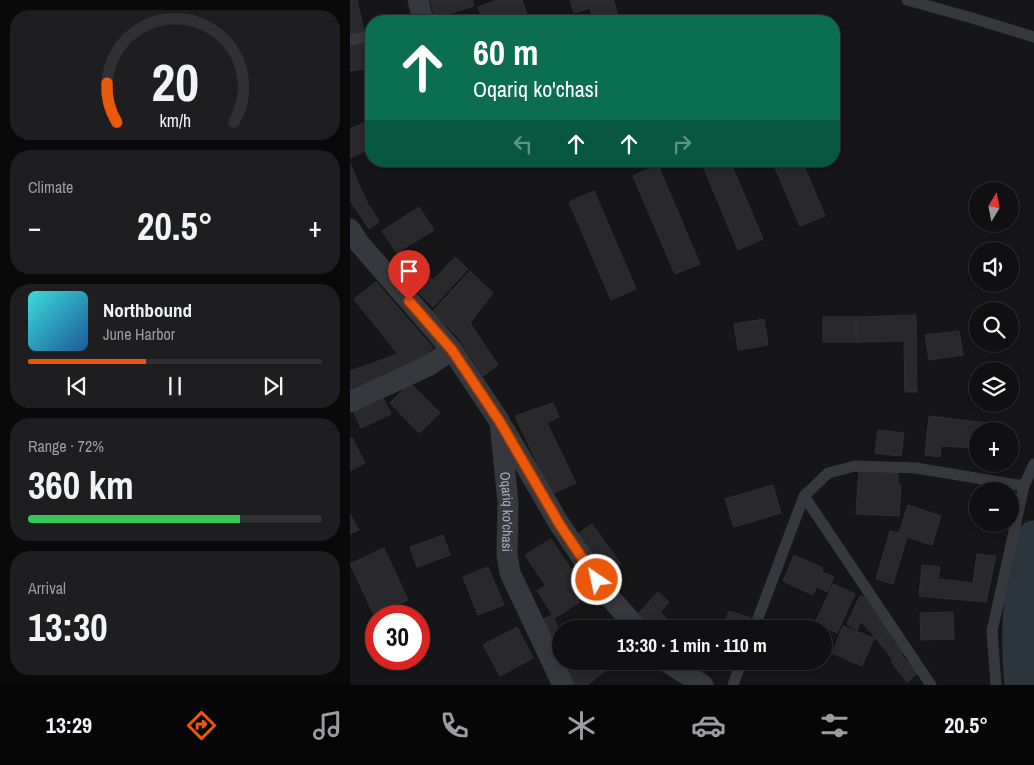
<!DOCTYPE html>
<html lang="en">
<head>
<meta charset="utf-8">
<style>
  body { margin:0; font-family:"Archivo Narrow",sans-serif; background:#1e1e20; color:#f1f3f6; height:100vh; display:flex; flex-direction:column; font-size:19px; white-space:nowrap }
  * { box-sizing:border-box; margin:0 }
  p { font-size:16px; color:#9c9d9f }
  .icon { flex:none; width:28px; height:28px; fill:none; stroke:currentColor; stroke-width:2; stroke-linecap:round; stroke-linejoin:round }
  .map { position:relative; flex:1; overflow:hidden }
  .drawer { display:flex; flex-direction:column; gap:10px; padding:10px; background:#09090a; width:350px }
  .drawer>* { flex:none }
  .banner { position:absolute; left:15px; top:15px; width:475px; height:152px; border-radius:20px; box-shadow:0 2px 8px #0003,0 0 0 1px #303032; background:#0b6e4f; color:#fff; overflow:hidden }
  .needle { width:32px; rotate:10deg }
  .tools { position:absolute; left:619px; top:182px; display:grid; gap:10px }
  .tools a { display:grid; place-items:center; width:50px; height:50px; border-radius:50%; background:#101012; box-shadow:0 2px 8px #0003,0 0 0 1px #303032; font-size:25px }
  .speed { position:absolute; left:15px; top:605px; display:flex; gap:10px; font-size:25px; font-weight:700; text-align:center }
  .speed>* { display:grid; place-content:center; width:65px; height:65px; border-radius:50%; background:#101012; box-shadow:0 2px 8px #0003,0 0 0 1px #303032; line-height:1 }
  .speed .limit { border:8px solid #d22; background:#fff; color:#111 }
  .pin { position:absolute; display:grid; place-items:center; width:42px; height:42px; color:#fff; margin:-51px -21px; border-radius:50% 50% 50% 0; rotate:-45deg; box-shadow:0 0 5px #0007 }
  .pin .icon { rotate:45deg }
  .me { position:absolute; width:55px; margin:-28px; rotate:326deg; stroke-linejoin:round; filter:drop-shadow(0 0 4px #0008) }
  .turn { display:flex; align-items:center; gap:18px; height:105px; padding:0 25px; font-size:22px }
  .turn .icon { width:65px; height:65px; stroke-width:2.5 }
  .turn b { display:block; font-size:35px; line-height:42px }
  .lanes { display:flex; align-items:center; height:48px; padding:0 25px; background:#0003; justify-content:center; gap:25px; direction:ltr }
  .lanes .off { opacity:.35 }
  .big { font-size:38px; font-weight:700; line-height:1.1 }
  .drawer .tile { flex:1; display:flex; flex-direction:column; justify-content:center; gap:8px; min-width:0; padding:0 18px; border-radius:20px; background:#1e1e20 }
  .drawer .dial { align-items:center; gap:0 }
  .dial svg { height:130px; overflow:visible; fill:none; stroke:#303032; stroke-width:7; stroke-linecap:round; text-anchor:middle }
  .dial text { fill:#f1f3f6; stroke:none }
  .song { display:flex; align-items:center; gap:15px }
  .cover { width:60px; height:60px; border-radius:8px; background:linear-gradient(135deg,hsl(180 70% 55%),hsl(210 70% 35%)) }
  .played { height:5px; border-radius:2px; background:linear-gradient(90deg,#ea580c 40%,#303032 40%) }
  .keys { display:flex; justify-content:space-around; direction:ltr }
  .heat { display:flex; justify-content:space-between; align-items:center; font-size:28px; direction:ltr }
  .charge { height:8px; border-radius:4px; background:linear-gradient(90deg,#34c759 72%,#303032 0) }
  .trip { position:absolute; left:202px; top:620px; width:280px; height:50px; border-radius:25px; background:#101012; box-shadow:0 2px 8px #0003,0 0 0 1px #303032; font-weight:700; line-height:50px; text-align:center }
  .tab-bar { display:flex; height:80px; justify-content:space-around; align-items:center; background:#060607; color:#9c9d9f }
  .tab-bar .icon { width:35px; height:35px }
  .tab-bar .selected { color:#ea580c }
  .tab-bar b { font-size:22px; color:#f1f3f6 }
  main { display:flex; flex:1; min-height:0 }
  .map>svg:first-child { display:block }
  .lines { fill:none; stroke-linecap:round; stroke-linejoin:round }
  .river { stroke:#2c353c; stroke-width:35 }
  .building { fill:#29292c; stroke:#303034 }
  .service { stroke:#37383d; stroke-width:11 }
  .minor { stroke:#37383d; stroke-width:21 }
  .route-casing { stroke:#983908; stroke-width:12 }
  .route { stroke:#ea580c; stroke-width:9 }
  .labels { text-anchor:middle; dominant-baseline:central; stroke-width:5; stroke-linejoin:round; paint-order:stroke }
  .street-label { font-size:14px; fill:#a8adb8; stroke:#111113 }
</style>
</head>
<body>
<main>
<section class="drawer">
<div class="tile dial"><svg viewBox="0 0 100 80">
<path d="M14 69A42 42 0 1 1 86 69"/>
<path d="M14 69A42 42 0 0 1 8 45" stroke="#ea580c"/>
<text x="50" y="56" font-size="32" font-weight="700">20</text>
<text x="50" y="72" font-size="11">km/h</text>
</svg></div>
<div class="tile"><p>Climate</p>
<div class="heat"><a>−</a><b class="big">20.5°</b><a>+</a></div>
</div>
<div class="tile">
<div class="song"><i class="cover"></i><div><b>Northbound</b><p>June Harbor</p></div></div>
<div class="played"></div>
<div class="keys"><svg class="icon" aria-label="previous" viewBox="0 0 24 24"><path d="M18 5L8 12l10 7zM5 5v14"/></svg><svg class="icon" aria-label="pause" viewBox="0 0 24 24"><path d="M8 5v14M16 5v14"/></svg><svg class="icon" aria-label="next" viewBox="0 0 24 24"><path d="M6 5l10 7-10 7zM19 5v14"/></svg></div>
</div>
<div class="tile"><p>Range · 72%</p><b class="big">360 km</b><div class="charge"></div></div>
<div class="tile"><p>Arrival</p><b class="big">13:30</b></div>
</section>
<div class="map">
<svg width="684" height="685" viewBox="0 0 684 685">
  <rect width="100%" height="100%" fill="#161618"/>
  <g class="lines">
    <path class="river" d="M672 685C667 636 670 585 684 538"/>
  </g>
  <path class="building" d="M0 0H7L14 31 0 34Z
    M80 0H122L124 6 85 18Z
    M148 0H172L179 21H133L128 7Z
    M220 0H263L270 21H244L240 8 224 13Z
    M21 41V68L0 71V44Z
    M21 120V148L0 158V129Z
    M351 161H380L413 239 388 250Z
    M422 161H452L475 216 450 226Z
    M0 164 19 207 20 206 29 222 19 229 0 200Z
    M308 165 350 264 325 274 283 176Z
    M244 191 286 289 261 300 219 202Z
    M69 207 84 230 47 253 32 231Z
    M105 257 118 269 83 307 52 277 65 263 83 280Z
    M120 271 143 293 120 323 148 365 133 376 108 337 82 312Z
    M26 282 83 348 62 367 0 394V371L48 354 4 299Z
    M566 315 567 392H555L554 341 506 342V317Z
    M473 317H506V342H473Z
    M414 319 418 345 388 350 384 324Z
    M609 331 613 355 579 360 575 335Z
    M60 383 90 413 69 433 40 403Z
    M32 396 41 414 11 428 3 410Z
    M203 403 209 417 197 423 226 483 202 494 165 416Z
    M579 416 637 423 636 431H628V448L591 446 590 457 575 455Z
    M528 430 554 433 551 456 525 453Z
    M2 438 15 463 0 471V439Z
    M509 469 548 472V485H551L549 516 506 514Z
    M423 485 431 513 384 527 375 499Z
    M558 505 591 516 582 545 557 537 543 584 526 579 540 531 549 533Z
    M0 514 9 530 0 534Z
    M242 524 271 564 257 574 228 534Z
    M93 535 100 555 67 567 60 547Z
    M201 539 221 569 196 586 175 555Z
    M34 548 58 600 24 615 0 564Z
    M627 554 646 556 636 602 569 596 572 565 590 567 588 579 623 583Z
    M444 555 473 568 472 572 484 577 477 592 466 587 463 595 433 581Z
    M138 567 154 605 128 615 113 577Z
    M225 567 243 593 205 618 187 591Z
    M483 584 505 594 487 633 465 623Z
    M308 592 319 602 310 612 329 629H300L286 616Z
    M510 596 514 597 521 607 540 632 528 641 511 621 507 630 497 624Z
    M379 611 401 618 397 629H373Z
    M603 612 604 639 571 640 570 613Z
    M202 615 211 633V659L192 620Z
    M493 626 524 638 512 666 482 653Z
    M167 627 183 658 150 676 133 645Z
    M538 633 553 653 543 660 528 641Z
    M551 654 567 674 557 682 541 662Z
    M46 659H66L68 664 51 670Z
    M216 661H268L237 685H225L213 663Z"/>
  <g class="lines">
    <path class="service" d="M557 0 622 18 684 37
      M0 40 21 36
      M454 496 581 685
      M404 629 454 496 478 473 505 466 566 468 674 486
      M383 685 392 661
      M646 685 642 631 674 486 684 464"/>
    <g class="minor">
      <path d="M68 0 73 21"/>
      <path id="s1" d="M0 229 9 243 102 350 150 422 158 502 157 555 160 573 213 685"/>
      <path d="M0 402 78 366 102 350"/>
      <path d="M154 429 210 525 257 594 288 629"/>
      <path d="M317 661 320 664 353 685"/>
    </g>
  </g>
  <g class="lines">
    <defs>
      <path id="route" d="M59 301 102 350 150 422 210 525 247 580"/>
    </defs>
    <use href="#route" class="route-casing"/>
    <use href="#route" class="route"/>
  </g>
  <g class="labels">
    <g class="street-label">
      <text stroke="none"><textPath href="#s1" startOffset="335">Oqariq ko'chasi</textPath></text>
    </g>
  </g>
</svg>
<div class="tools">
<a><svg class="needle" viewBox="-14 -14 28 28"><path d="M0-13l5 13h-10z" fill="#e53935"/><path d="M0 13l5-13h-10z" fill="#9c9d9f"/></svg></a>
<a><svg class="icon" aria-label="sound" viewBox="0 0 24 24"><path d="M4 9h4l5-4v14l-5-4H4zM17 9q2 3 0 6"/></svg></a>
<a><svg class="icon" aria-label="search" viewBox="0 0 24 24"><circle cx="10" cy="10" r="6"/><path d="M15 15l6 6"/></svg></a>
<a><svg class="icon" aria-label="layers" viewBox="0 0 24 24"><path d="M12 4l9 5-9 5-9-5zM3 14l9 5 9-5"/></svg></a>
<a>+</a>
<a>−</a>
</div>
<div class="speed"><div class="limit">30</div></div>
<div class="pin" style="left:59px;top:301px;background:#d93025"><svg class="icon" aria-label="arrive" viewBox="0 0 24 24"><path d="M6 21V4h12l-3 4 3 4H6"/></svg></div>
<svg class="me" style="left:247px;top:580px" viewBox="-20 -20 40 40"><circle r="17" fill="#ea580c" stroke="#fff" stroke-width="3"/><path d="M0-11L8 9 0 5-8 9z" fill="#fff"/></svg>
<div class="trip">13:30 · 1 min · 110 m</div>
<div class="banner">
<div class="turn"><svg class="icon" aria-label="ahead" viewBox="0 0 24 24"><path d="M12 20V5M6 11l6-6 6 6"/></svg><div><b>60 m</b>Oqariq ko'chasi</div></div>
<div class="lanes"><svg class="icon off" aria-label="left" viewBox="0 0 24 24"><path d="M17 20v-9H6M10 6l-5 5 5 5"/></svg><svg class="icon" aria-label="ahead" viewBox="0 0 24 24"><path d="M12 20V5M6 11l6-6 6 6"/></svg><svg class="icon" aria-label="ahead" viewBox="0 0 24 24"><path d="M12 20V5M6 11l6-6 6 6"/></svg><svg class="icon off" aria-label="right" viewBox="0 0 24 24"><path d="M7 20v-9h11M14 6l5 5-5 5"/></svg></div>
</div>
</div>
</main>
<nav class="tab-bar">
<b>13:29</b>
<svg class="icon selected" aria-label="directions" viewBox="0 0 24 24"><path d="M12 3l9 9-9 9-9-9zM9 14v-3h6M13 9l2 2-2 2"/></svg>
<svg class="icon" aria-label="music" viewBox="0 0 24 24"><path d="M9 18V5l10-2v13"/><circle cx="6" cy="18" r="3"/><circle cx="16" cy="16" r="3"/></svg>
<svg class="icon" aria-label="phone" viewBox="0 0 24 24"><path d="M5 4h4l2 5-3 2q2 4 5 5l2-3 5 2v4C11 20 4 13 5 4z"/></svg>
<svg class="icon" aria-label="climate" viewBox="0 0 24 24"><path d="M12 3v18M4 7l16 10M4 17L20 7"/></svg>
<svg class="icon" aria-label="car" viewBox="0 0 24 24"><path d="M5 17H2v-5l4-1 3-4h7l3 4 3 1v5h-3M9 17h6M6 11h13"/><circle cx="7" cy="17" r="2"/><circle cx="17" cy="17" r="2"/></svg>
<svg class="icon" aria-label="filters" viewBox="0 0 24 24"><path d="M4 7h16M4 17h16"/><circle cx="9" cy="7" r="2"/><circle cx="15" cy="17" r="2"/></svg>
<b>20.5°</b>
</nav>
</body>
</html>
